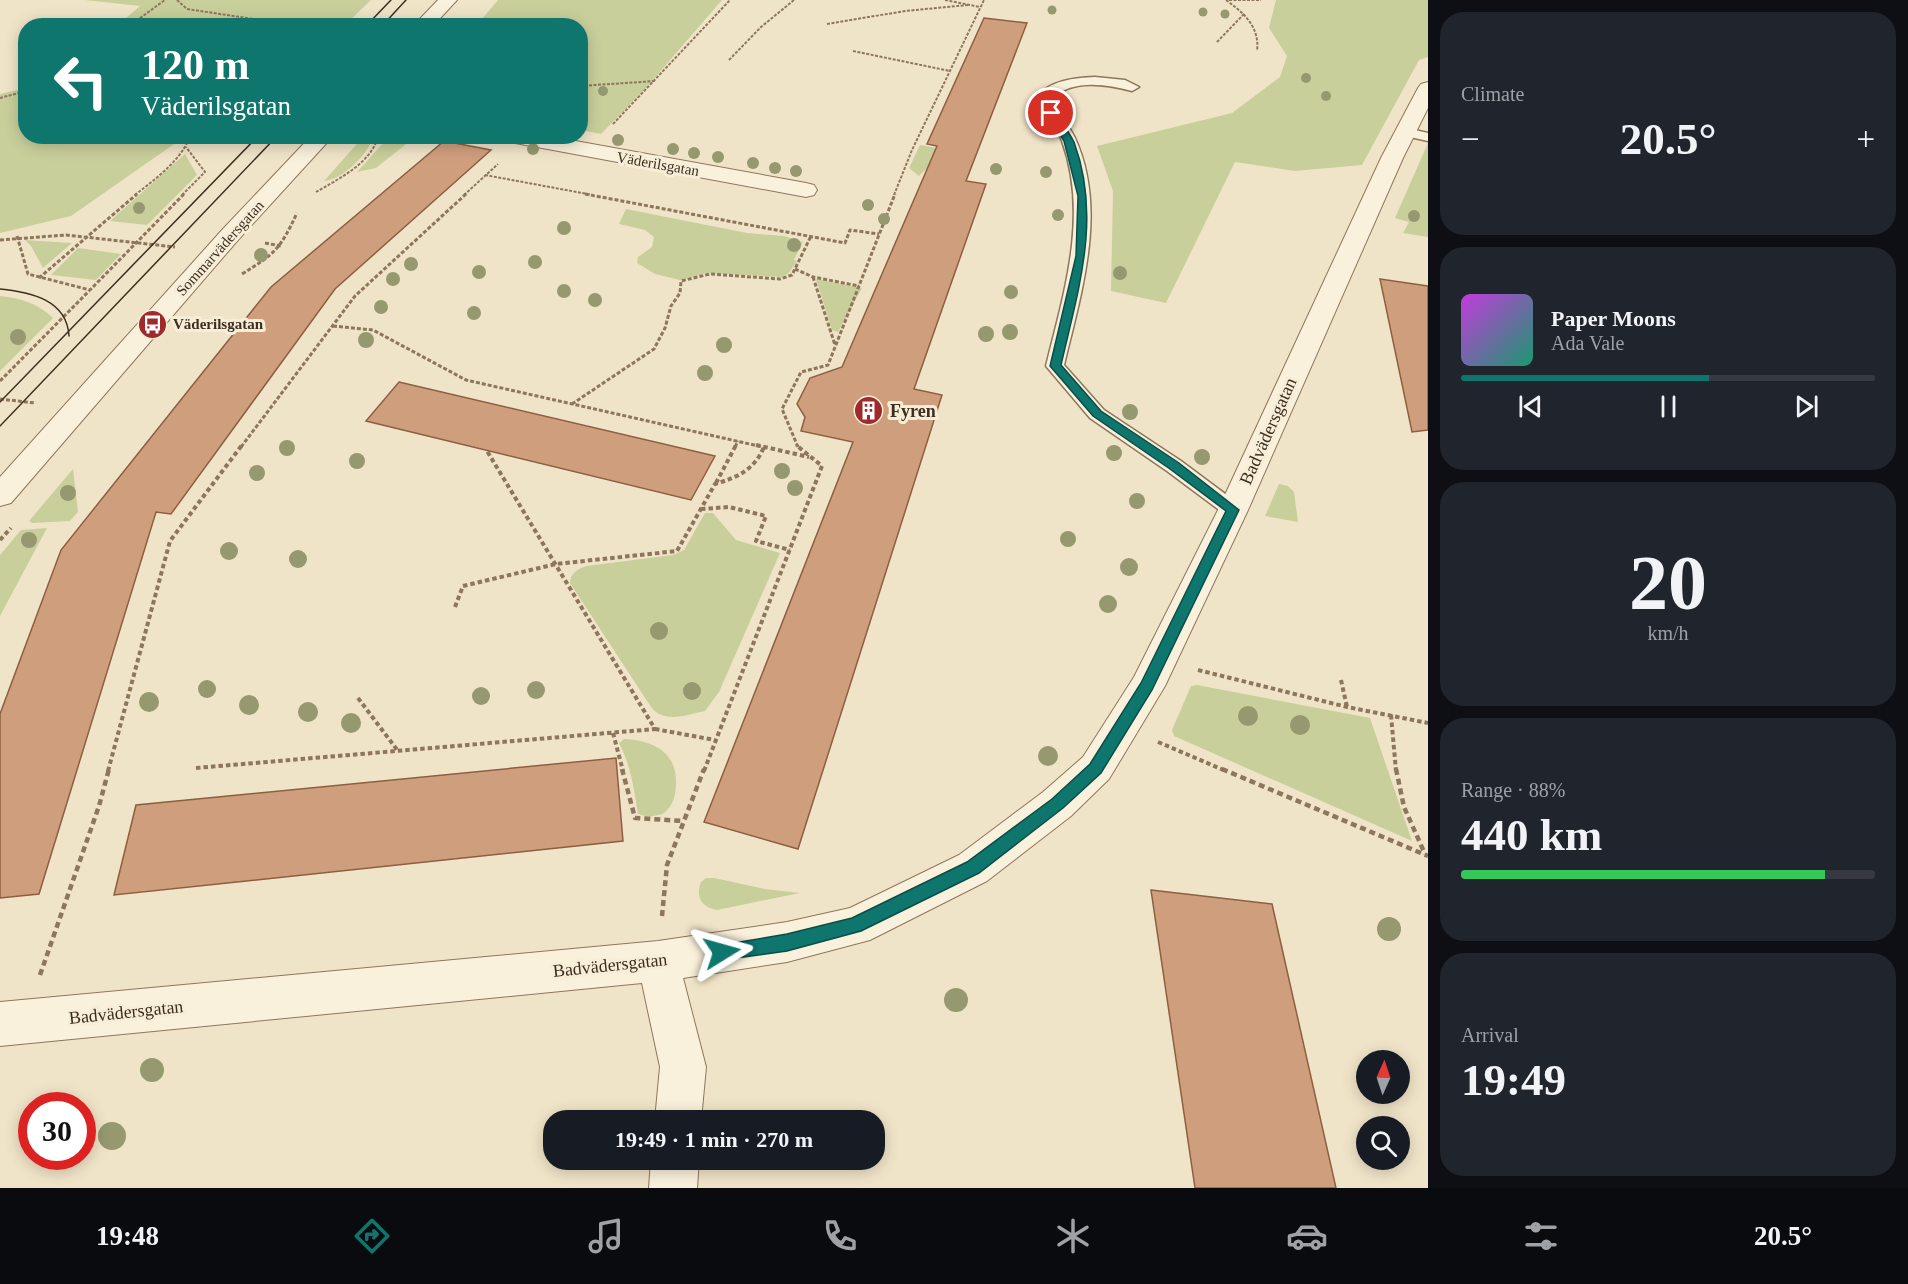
<!DOCTYPE html>
<html lang="en">
<head>
<meta charset="utf-8">
<style>
  body { margin:0; font-family:Georgia,serif; background:#20242c; color:#f1f3f6; height:100vh; display:flex; flex-direction:column; font-size:22px; white-space:nowrap }
  * { box-sizing:border-box; margin:0 }
  p { font-size:20px; color:#9ea1a6 }
  .icon { flex:none; width:33px; height:33px; fill:none; stroke:currentColor; stroke-width:2; stroke-linecap:round; stroke-linejoin:round }
  .map { position:relative; flex:1; overflow:hidden }
  .panel { display:flex; flex-direction:column; gap:12px; padding:12px; background:#0d0f14; width:480px }
  .panel>* { flex:none }
  .top-card { position:absolute; left:18px; top:18px; width:570px; height:126px; border-radius:24px; box-shadow:0 3px 15px #0003; background:#0f766e; color:#fff; overflow:hidden }
  .needle { width:39px; rotate:3deg }
  .tools { position:absolute; left:1356px; top:1050px; display:grid; gap:12px }
  .tools a { display:grid; place-items:center; width:54px; height:54px; border-radius:50%; background:#171b24; box-shadow:0 3px 15px #0003; font-size:30px }
  .speed { position:absolute; left:18px; top:1092px; display:flex; gap:12px; font-size:30px; font-weight:700; text-align:center }
  .speed>* { display:grid; place-content:center; width:78px; height:78px; border-radius:50%; background:#171b24; box-shadow:0 3px 15px #0003; line-height:1 }
  .speed .limit { border:9px solid #d22; background:#fff; color:#111 }
  .pin { position:absolute; display:grid; place-items:center; width:51px; height:51px; color:#fff; margin:-26px; border:3px solid #fff; border-radius:50%; box-shadow:0 2px 6px #0007 }
  .me { position:absolute; width:66px; margin:-33px; rotate:82deg; stroke-linejoin:round; filter:drop-shadow(0 0 4px #0008) }
  .turn { display:flex; align-items:center; gap:21px; height:126px; padding:0 24px; font-size:27px }
  .turn .icon { width:78px; height:78px; stroke-width:2.5 }
  .turn b { display:block; font-size:42px; line-height:51px }
  .big { font-size:45px; font-weight:800; line-height:1.1 }
  .panel .widget { flex:1; display:flex; flex-direction:column; justify-content:center; gap:9px; min-width:0; padding:0 21px; border-radius:24px; background:#20242c }
  .panel .dial { align-items:center; gap:0 }
  .dial b { font-size:78px; line-height:1 }
  .song { display:flex; align-items:center; gap:18px }
  .cover { width:72px; height:72px; border-radius:9px; background:linear-gradient(135deg,hsl(290 70% 55%),hsl(160 70% 35%)) }
  .played { height:6px; border-radius:3px; background:linear-gradient(90deg,#0f766e 60%,#363941 60%) }
  .keys { display:flex; justify-content:space-around; direction:ltr }
  .heat { display:flex; justify-content:space-between; align-items:center; font-size:33px; direction:ltr }
  .charge { height:9px; border-radius:4px; background:linear-gradient(90deg,#34c759 88%,#363941 0) }
  .trip { position:absolute; left:543px; top:1110px; width:342px; height:60px; border-radius:24px; background:#171b24; box-shadow:0 3px 15px #0003; font-weight:800; line-height:60px; text-align:center }
  .tabs { display:flex; height:96px; justify-content:space-around; align-items:center; background:#090b0e; color:#9ea1a6 }
  .tabs .icon { width:42px; height:42px }
  .tabs .on { color:#0f766e }
  .tabs b { font-size:27px; color:#f1f3f6 }
  main { display:flex; flex:1; min-height:0 }
  .map>svg:first-child { display:block }
  .green { fill:#c9cf9b }
  .building { fill:#cf9f7d; stroke:#8d5f41; stroke-width:1.5 }
  .lines { fill:none; stroke-linecap:round; stroke-linejoin:round }
  .service-casing { stroke:#8d765c; stroke-width:3 }
  .minor-casing { stroke:#8d765c; stroke-width:2 }
  .tertiary-casing { stroke:#8d765c; stroke-width:2 }
  .path-far3 { stroke:#8d765c; stroke-width:2; stroke-dasharray:3 1.5; stroke-linecap:butt }
  .path-far2 { stroke:#8d765c; stroke-width:3; stroke-dasharray:4 2; stroke-linecap:butt }
  .path-far1 { stroke:#8d765c; stroke-width:4; stroke-dasharray:4.5 3; stroke-linecap:butt }
  .path { stroke:#8d765c; stroke-width:4.5; stroke-dasharray:6 4; stroke-linecap:butt }
  .service { fill:#faf1dc; fill-rule:evenodd }
  .minor { fill:#faf1dc; fill-rule:evenodd }
  .tertiary { fill:#faf1dc; fill-rule:evenodd }
  .tram { stroke:#3d2e20; stroke-width:1.5 }
  .tree { fill:#96986f }
  .route { fill:#0f766e; stroke:#0a4d48; stroke-width:1.5 }
  .labels { text-anchor:middle; dominant-baseline:central; stroke-width:6; stroke-linejoin:round; paint-order:stroke }
  .far-street-label { font-size:15px; fill:#3d2e20; stroke:#f7eed8 }
  .far-poi-label { font-size:15px; font-weight:bold; fill:#3d2e20; stroke:#f7eed8; text-anchor:start }
  .poi-label { font-size:18px; font-weight:bold; fill:#3d2e20; stroke:#f7eed8; text-anchor:start }
  .street-label { font-size:18px; fill:#3d2e20; stroke:#f7eed8 }
</style>
</head>
<body>
<main>
<div class="map">
<svg width="1428" height="1188" viewBox="0 0 1428 1188">
  <rect width="100%" height="100%" fill="#f0e4c8"/>
  <path class="green" d="M85 0H371L345 25 117 26 140 6Z
    M498 0H722L645 89 601 134 581 130 580 26 477 25Z
    M1276 0H1428V57L1419 60 1362 165 1295 171 1235 162 1166 303 1111 291 1113 191 1097 146 1232 113 1280 77 1287 56 1269 28Z
    M25 88 26 136 181 137 177 142 71 216 0 233V94Z
    M363 137H371L372 140C366 156 342 180 324 181Z
    M385 137H415L376 168 357 172 384 142Z
    M1428 143V237L1403 233 1409 222 1395 218Z
    M920 145 942 149 936 159 919 176 909 168Z
    M185 154 197 175 147 225 110 221Z
    M626 209 747 233 784 236 803 242 794 260 797 261 788 274 782 277 707 273 680 280 655 274 637 263 638 257 652 247 654 237 645 230 619 224Z
    M25 240 72 243 43 268 31 246Z
    M78 248 121 254 96 280 51 275Z
    M816 279 862 288 838 332 832 330Z
    M0 296C21 298 37 303 53 318L0 371Z
    M73 469 78 512 70 521 32 523 29 521Z
    M1279 484 1288 486 1294 492 1298 522 1265 516Z
    M705 513H713L736 540 780 553 719 692 705 711C687 715 664 724 651 707L570 583C570 573 578 569 586 566L673 555 684 550Z
    M47 528 0 616V555L21 530Z
    M1197 685 1370 718 1412 841 1174 736 1172 730 1191 686Z
    M624 739C651 740 676 751 676 781 676 795 674 805 663 814L649 817 638 814C634 789 631 766 619 743Z
    M706 878H714L765 889 800 893 717 910C702 908 695 897 701 882Z"/>
  <path class="building" d="M984 18 1027 23 966 181 986 184 914 389 942 395 798 849 704 822 853 442 801 431 805 417 797 404 810 378 842 367 937 146 927 144Z
    M444 141 491 150 335 289 171 514 156 512 39 894 0 898V714L61 550 271 287Z
    M1380 279 1428 286V430L1412 432Z
    M399 382 715 456 691 500 366 421Z
    M616 758 623 841 114 895 136 805Z
    M1151 890 1272 904 1336 1188H1195Z"/>
  <g class="lines">
    <defs>
      <path id="service" d="M1095 77 1125 80 1139 87 1132 91C1104 84 1074 79 1050 99 1058 112 1068 124 1075 138 1108 210 1081 293 1064 365L1104 410 1181 461 1240 505 1244 510 1240 515 1233 517 1226 515 1167 471 1090 418 1046 366C1064 293 1089 215 1062 141 1056 125 1044 112 1035 98 1051 80 1073 78 1095 77Z
        M1406 128 1428 133V141L1401 135 1399 132Z"/>
      <path id="minor" d="M1428 82V108L1403 158 1248 510 1165 686 1109 779 1071 816 987 881 870 940 787 962 683 978 706 1067 701 1120H655L660 1067 642 983 0 1046V1002L658 941 787 922 850 908 959 855 1043 792 1083 757 1134 677 1218 510 1381 158 1418 88 1421 84Z
        M500 136H548L806 183 814 185 817 190 814 195 806 197 510 142 503 140Z
        M651 1160H699L697 1188H649Z"/>
      <path id="tertiary" d="M438 0H457L433 26H413Z
        M311 136H333L238 240 11 503 0 506V477L222 230Z"/>
    </defs>
    <use href="#service" class="service-casing"/>
    <use href="#minor" class="minor-casing"/>
    <use href="#tertiary" class="tertiary-casing"/>
    <path class="path-far3" d="M177 0 187 9 260 20 266 26
      M945 0 980 7
      M1226 0C1244 13 1260 27 1257 51
      M1229 0H1261
      M827 24 905 11 968 5
      M129 26 165 0
      M1217 42 1244 14
      M853 51 950 71
      M729 60 761 27 794 0
      M580 86 656 81
      M0 98 26 91
      M613 124 730 0
      M485 175 593 195
      M316 192C338 179 372 163 378 136
      M135 195C155 179 181 161 190 136
      M182 195 205 172 186 147
      M464 195 498 164
      M894 195 912 150 984 0"/>
    <path class="path-far2" d="M585 194 845 243 850 230 879 234
      M17 236 28 274 90 290 184 194
      M0 240 66 235 175 247
      M265 243 281 246
      M795 269 813 277 859 286
      M242 274C276 253 280 249 297 213
      M813 277 835 345
      M39 278 137 194
      M333 326 373 330 466 380 763 447
      M0 381 89 291
      M0 399 35 403
      M572 404 654 349 665 328 671 306 680 293 681 281 710 274 780 279 792 275 811 236
      M241 447 355 296 466 194
      M735 447 738 441
      M798 447 782 409 801 372 828 365 895 194"/>
    <path class="path-far1" d="M756 445 809 457
      M716 483 736 445
      M701 509 729 507 766 516 756 541 790 550
      M0 540 11 528
      M455 607 463 586 556 564 677 551 715 484C738 477 754 470 764 447
      M1198 670 1347 707 1428 723
      M1341 680 1347 707
      M358 698 398 751
      M1391 715 1396 771
      M655 729 715 740
      M613 733 623 771
      M1158 742 1226 771
      M196 768 655 729 487 451
      M108 771 170 541 242 445
      M704 771 822 466 796 445"/>
    <path class="path" d="M622 769 635 818 684 821
      M1222 769 1428 856
      M1396 769 1404 807 1425 854
      M662 916 667 865 704 769
      M40 975 99 806 109 769"/>
    <use href="#service" class="service"/>
    <use href="#minor" class="minor"/>
    <use href="#tertiary" class="tertiary"/>
    <path class="tram" d="M366 26 391 0
      M382 26 406 0
      M0 289C31 292 67 300 69 336
      M0 402 258 136
      M0 426 277 136"/>
  </g>
  <g class="tree">
    <circle cx="1052" cy="10" r="4.5"/>
    <circle cx="1203" cy="12" r="4.5"/>
    <circle cx="1225" cy="14" r="4.5"/>
    <circle cx="1306" cy="78" r="5"/>
    <circle cx="603" cy="91" r="5"/>
    <circle cx="1326" cy="96" r="5"/>
    <circle cx="1070" cy="109" r="5"/>
    <circle cx="618" cy="140" r="6"/>
    <circle cx="533" cy="149" r="6"/>
    <circle cx="673" cy="149" r="6"/>
    <circle cx="694" cy="153" r="6"/>
    <circle cx="718" cy="157" r="6"/>
    <circle cx="753" cy="163" r="6"/>
    <circle cx="775" cy="168" r="6"/>
    <circle cx="996" cy="169" r="6"/>
    <circle cx="796" cy="171" r="6"/>
    <circle cx="1046" cy="172" r="6"/>
    <circle cx="868" cy="205" r="6"/>
    <circle cx="139" cy="208" r="6"/>
    <circle cx="1058" cy="215" r="6"/>
    <circle cx="1414" cy="216" r="6"/>
    <circle cx="884" cy="219" r="6"/>
    <circle cx="564" cy="228" r="7"/>
    <circle cx="794" cy="245" r="7"/>
    <circle cx="261" cy="255" r="7"/>
    <circle cx="535" cy="262" r="7"/>
    <circle cx="411" cy="264" r="7"/>
    <circle cx="479" cy="272" r="7"/>
    <circle cx="1120" cy="273" r="7"/>
    <circle cx="393" cy="279" r="7"/>
    <circle cx="564" cy="291" r="7"/>
    <circle cx="1011" cy="292" r="7"/>
    <circle cx="595" cy="300" r="7"/>
    <circle cx="381" cy="307" r="7"/>
    <circle cx="474" cy="313" r="7"/>
    <circle cx="1010" cy="332" r="8"/>
    <circle cx="986" cy="334" r="8"/>
    <circle cx="18" cy="337" r="8"/>
    <circle cx="366" cy="340" r="8"/>
    <circle cx="724" cy="345" r="8"/>
    <circle cx="705" cy="373" r="8"/>
    <circle cx="1130" cy="412" r="8"/>
    <circle cx="287" cy="448" r="8"/>
    <circle cx="1114" cy="453" r="8"/>
    <circle cx="1202" cy="457" r="8"/>
    <circle cx="357" cy="461" r="8"/>
    <circle cx="782" cy="471" r="8"/>
    <circle cx="257" cy="473" r="8"/>
    <circle cx="795" cy="488" r="8"/>
    <circle cx="68" cy="493" r="8"/>
    <circle cx="1137" cy="501" r="8"/>
    <circle cx="1068" cy="539" r="8"/>
    <circle cx="29" cy="540" r="8"/>
    <circle cx="229" cy="551" r="9"/>
    <circle cx="298" cy="559" r="9"/>
    <circle cx="1129" cy="567" r="9"/>
    <circle cx="1108" cy="604" r="9"/>
    <circle cx="659" cy="631" r="9"/>
    <circle cx="207" cy="689" r="9"/>
    <circle cx="536" cy="690" r="9"/>
    <circle cx="692" cy="691" r="9"/>
    <circle cx="481" cy="696" r="9"/>
    <circle cx="149" cy="702" r="10"/>
    <circle cx="249" cy="705" r="10"/>
    <circle cx="308" cy="712" r="10"/>
    <circle cx="1248" cy="716" r="10"/>
    <circle cx="351" cy="723" r="10"/>
    <circle cx="1300" cy="725" r="10"/>
    <circle cx="1048" cy="756" r="10"/>
    <circle cx="1389" cy="929" r="12"/>
    <circle cx="956" cy="1000" r="12"/>
    <circle cx="152" cy="1070" r="12"/>
    <circle cx="112" cy="1136" r="14"/>
  </g>
  <path class="route" d="M1048 111H1054C1061 121 1069 132 1074 142 1102 218 1078 290 1061 365L1101 411 1179 463 1239 510 1152 690 1101 773 1063 808 979 873 861 931 787 951 722 960 716 958 714 952 716 946 787 934 852 918 967 862 1052 799 1090 764 1141 683 1226 511 1170 469 1093 416 1050 366 1076 256 1078 196 1064 141 1047 113Z"/>
  <defs>
    <symbol id="bus-disc" viewBox="-11 -11 22 22"><circle r="9.5" fill="#9e2a2b" stroke="#f7eed8"/><path d="M-5-6H5V4H4V6H2V4H-2V6H-4V4H-5ZM-3.5-4V0h7V-4ZM-3.5 1.2v1.5H-2V1.2ZM2 1.2v1.5H3.5V1.2Z" fill="#fff"/></symbol>
    <symbol id="building-disc" viewBox="-11 -11 22 22"><circle r="9.5" fill="#9e2a2b" stroke="#f7eed8"/><path d="M-4-6H4V6H1V3H-1V6H-4ZM-2.5-4.3h1.7v1.8h-1.7ZM.8-4.3h1.7v1.8H.8ZM-2.5-1h1.7V.8h-1.7ZM.8-1h1.7V.8H.8Z" fill="#fff"/></symbol>
  </defs>
  <g fill-rule="evenodd">
    <use href="#bus-disc" x="136" y="308" width="33" height="33"/>
    <use href="#building-disc" x="852" y="394" width="33" height="33"/>
  </g>
  <g class="labels">
    <g class="far-street-label">
      <text transform="translate(658 164) rotate(10)">Väderilsgatan</text>
      <text transform="translate(220 248) rotate(-48)">Sommarvädersgatan</text>
    </g>
    <g class="far-poi-label">
      <text x="173" y="324">Väderilsgatan</text>
    </g>
    <g class="poi-label">
      <text x="890" y="411">Fyren</text>
    </g>
    <g class="street-label">
      <text transform="translate(1268 431) rotate(-66)">Badvädersgatan</text>
      <text transform="translate(610 965) rotate(-6)">Badvädersgatan</text>
      <text transform="translate(126 1012) rotate(-6)">Badvädersgatan</text>
    </g>
  </g>
</svg>
<div class="tools">
<a><svg class="needle" viewBox="-14 -14 28 28"><path d="M0-13l5 13h-10z" fill="#e53935"/><path d="M0 13l5-13h-10z" fill="#9ea1a6"/></svg></a>
<a><svg class="icon" aria-label="search" viewBox="0 0 24 24"><circle cx="10" cy="10" r="6"/><path d="M15 15l6 6"/></svg></a>
</div>
<div class="speed"><div class="limit">30</div></div>
<div class="pin" style="left:1051px;top:113px;background:#d93025"><svg class="icon" aria-label="arrive" viewBox="0 0 24 24"><path d="M6 21V4h12l-3 4 3 4H6"/></svg></div>
<svg class="me" style="left:722px;top:952px" viewBox="-20 -20 40 40"><path d="M0-17L14 15 0 8-14 15z" fill="#0f766e" stroke="#fff" stroke-width="4"/></svg>
<div class="trip">19:49 · 1 min · 270 m</div>
<div class="top-card">
<div class="turn"><svg class="icon" aria-label="left" viewBox="0 0 24 24"><path d="M17 20v-9H6M10 6l-5 5 5 5"/></svg><div><b>120 m</b>Väderilsgatan</div></div>
</div>
</div>
<section class="panel">
<div class="widget"><p>Climate</p>
<div class="heat"><a>−</a><b class="big">20.5°</b><a>+</a></div>
</div>
<div class="widget">
<div class="song"><i class="cover"></i><div><b>Paper Moons</b><p>Ada Vale</p></div></div>
<div class="played"></div>
<div class="keys"><svg class="icon" aria-label="previous" viewBox="0 0 24 24"><path d="M18 5L8 12l10 7zM5 5v14"/></svg><svg class="icon" aria-label="pause" viewBox="0 0 24 24"><path d="M8 5v14M16 5v14"/></svg><svg class="icon" aria-label="next" viewBox="0 0 24 24"><path d="M6 5l10 7-10 7zM19 5v14"/></svg></div>
</div>
<div class="widget dial"><b>20</b><p>km/h</p></div>
<div class="widget"><p>Range · 88%</p><b class="big">440 km</b><div class="charge"></div></div>
<div class="widget"><p>Arrival</p><b class="big">19:49</b></div>
</section>
</main>
<nav class="tabs">
<b>19:48</b>
<svg class="icon on" aria-label="directions" viewBox="0 0 24 24"><path d="M12 3l9 9-9 9-9-9zM9 14v-3h6M13 9l2 2-2 2"/></svg>
<svg class="icon" aria-label="music" viewBox="0 0 24 24"><path d="M9 18V5l10-2v13"/><circle cx="6" cy="18" r="3"/><circle cx="16" cy="16" r="3"/></svg>
<svg class="icon" aria-label="phone" viewBox="0 0 24 24"><path d="M5 4h4l2 5-3 2q2 4 5 5l2-3 5 2v4C11 20 4 13 5 4z"/></svg>
<svg class="icon" aria-label="climate" viewBox="0 0 24 24"><path d="M12 3v18M4 7l16 10M4 17L20 7"/></svg>
<svg class="icon" aria-label="car" viewBox="0 0 24 24"><path d="M5 17H2v-5l4-1 3-4h7l3 4 3 1v5h-3M9 17h6M6 11h13"/><circle cx="7" cy="17" r="2"/><circle cx="17" cy="17" r="2"/></svg>
<svg class="icon" aria-label="filters" viewBox="0 0 24 24"><path d="M4 7h16M4 17h16"/><circle cx="9" cy="7" r="2"/><circle cx="15" cy="17" r="2"/></svg>
<b>20.5°</b>
</nav>
</body>
</html>
